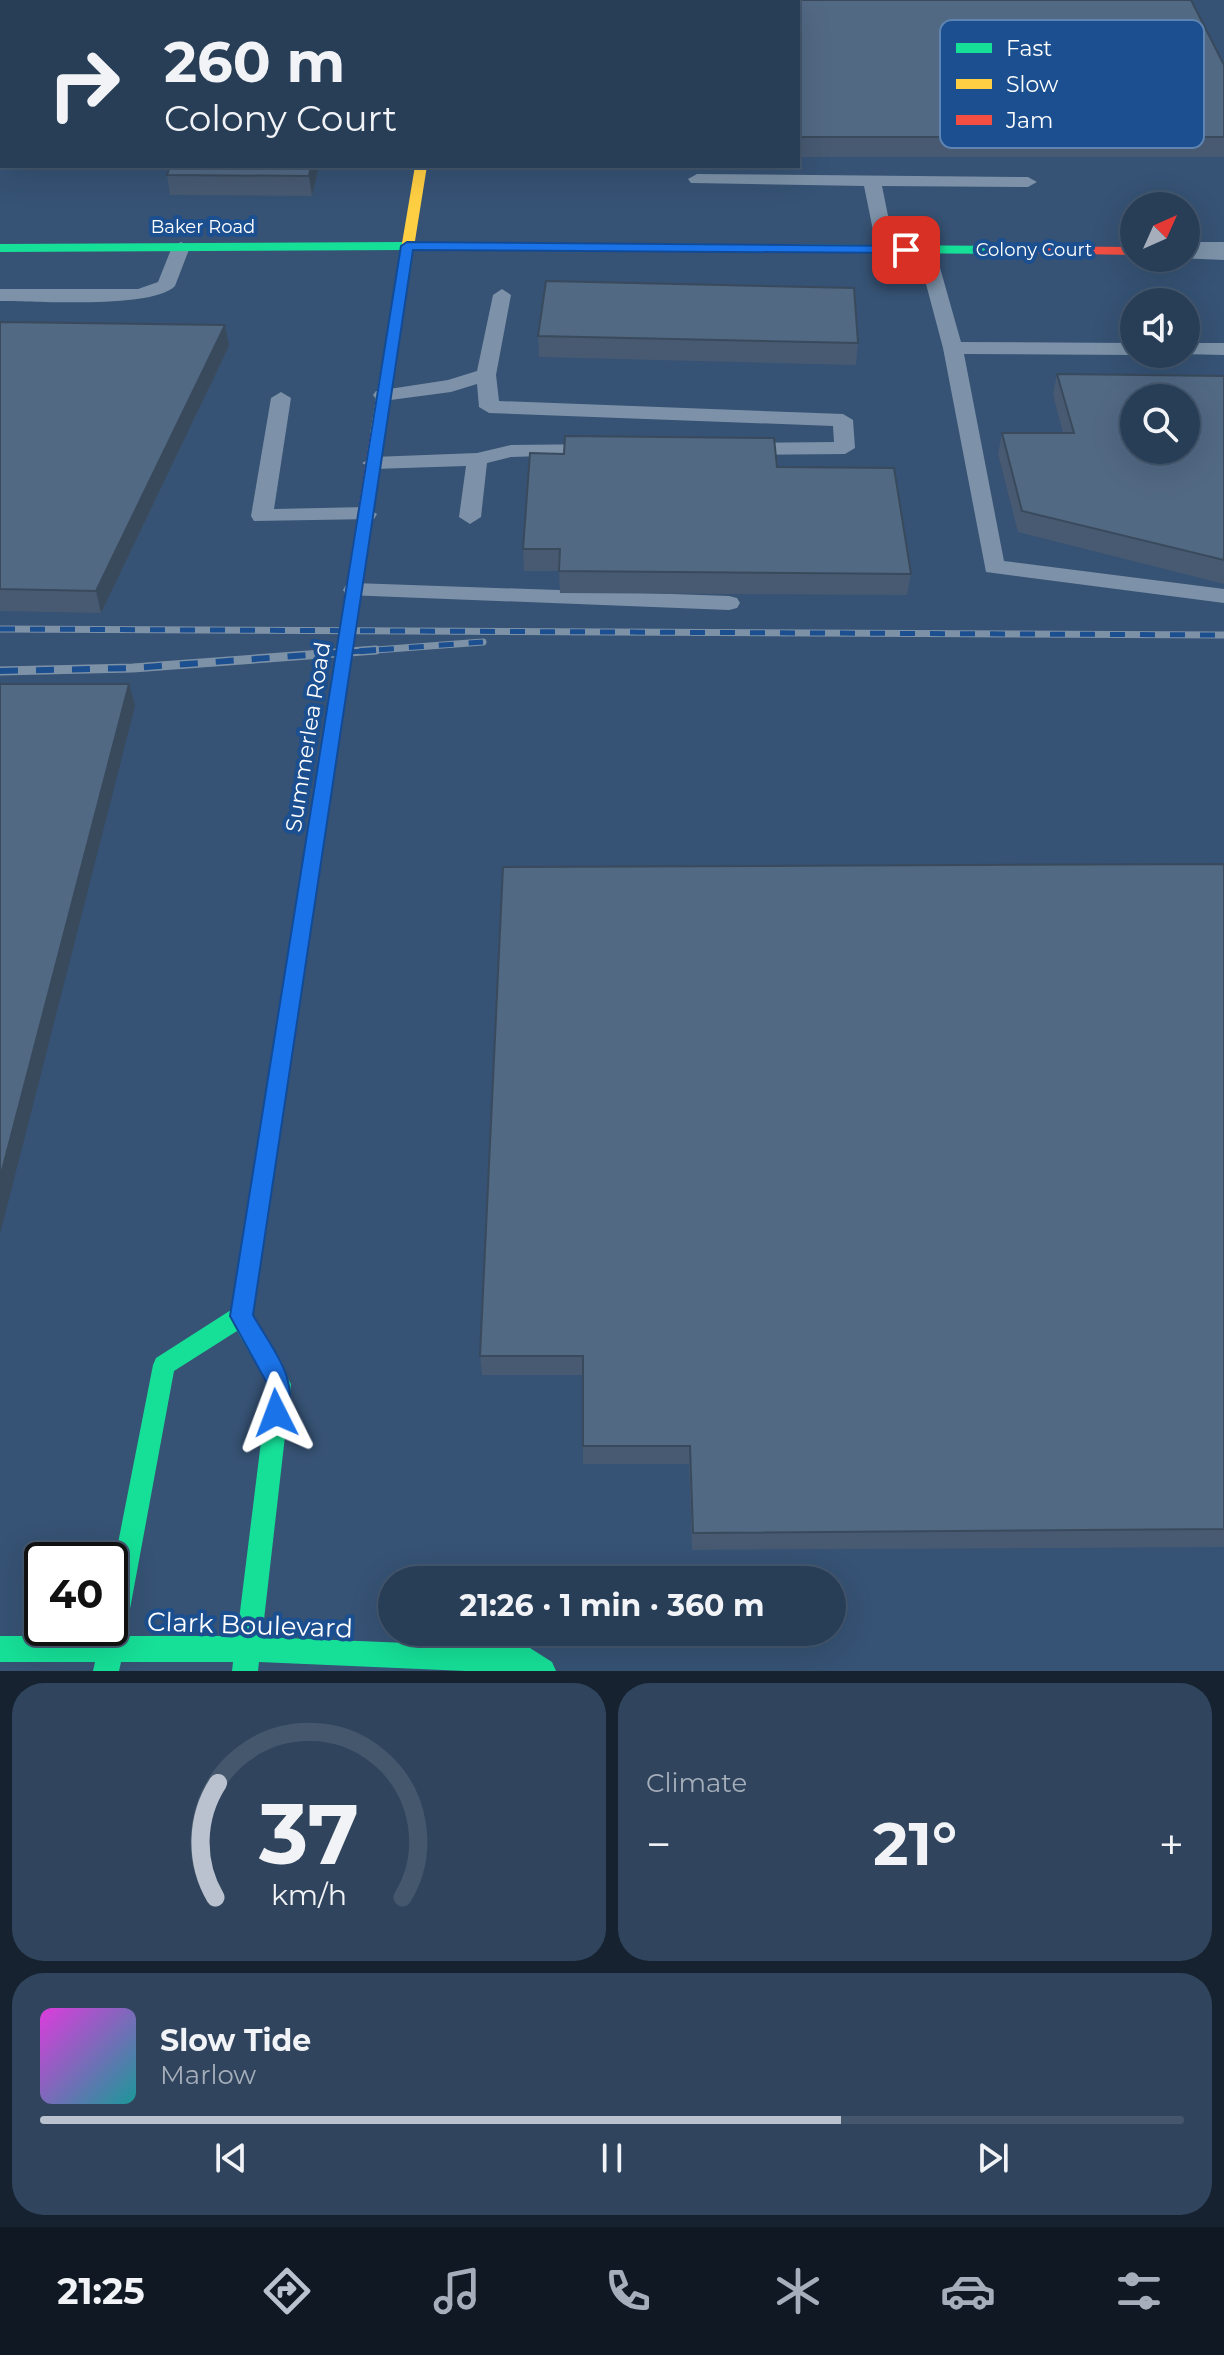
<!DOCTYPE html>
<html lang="en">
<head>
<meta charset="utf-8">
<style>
  body { margin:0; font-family:Montserrat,sans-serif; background:#30455d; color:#f1f3f6; height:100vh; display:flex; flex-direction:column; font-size:30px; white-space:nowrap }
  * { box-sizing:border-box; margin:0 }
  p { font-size:26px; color:#a5aeba }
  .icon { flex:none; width:44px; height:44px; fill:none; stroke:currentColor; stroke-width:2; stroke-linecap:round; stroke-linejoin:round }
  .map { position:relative; height:1671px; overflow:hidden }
  .panel { display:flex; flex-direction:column; gap:12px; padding:12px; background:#162230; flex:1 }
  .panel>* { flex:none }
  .hud { position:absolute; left:0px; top:0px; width:800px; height:168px; box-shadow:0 8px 32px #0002,0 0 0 2px #44576d; background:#283e57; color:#f1f3f6; overflow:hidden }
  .needle { width:52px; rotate:45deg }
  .tools { position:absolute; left:1120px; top:192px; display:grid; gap:16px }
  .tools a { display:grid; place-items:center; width:80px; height:80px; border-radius:50%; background:#283e57; box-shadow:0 8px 32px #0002,0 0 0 2px #44576d; font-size:40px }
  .speed { position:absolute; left:24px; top:1542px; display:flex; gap:16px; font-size:40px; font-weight:700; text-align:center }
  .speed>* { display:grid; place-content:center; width:104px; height:104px; border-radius:50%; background:#283e57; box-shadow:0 8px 32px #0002,0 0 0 2px #44576d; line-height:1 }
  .speed .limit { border:4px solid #111; border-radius:12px; background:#fff; color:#111 }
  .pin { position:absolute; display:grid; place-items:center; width:68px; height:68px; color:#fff; margin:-34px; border-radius:16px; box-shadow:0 4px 12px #0006 }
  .me { position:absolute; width:88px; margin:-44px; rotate:357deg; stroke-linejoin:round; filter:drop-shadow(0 0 6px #0008) }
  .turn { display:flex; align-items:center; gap:28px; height:168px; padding:0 32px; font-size:36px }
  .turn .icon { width:104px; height:104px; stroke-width:2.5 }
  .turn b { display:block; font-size:56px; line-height:68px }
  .big { font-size:60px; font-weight:700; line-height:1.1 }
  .panel .widget { flex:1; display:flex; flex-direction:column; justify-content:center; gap:12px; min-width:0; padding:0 28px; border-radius:32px; background:#30455d }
  .panel .dial { align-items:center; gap:0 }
  .dial svg { height:208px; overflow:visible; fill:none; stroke:#44576d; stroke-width:7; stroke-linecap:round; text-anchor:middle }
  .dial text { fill:#f1f3f6; stroke:none }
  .song { display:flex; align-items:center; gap:24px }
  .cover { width:96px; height:96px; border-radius:12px; background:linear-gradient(135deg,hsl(300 70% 55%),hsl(180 70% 35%)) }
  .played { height:8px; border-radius:4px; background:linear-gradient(90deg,#b9c2ce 70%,#44576d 70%) }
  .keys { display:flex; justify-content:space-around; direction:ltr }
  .heat { display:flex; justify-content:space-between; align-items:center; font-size:44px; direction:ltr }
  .panel .tiles { flex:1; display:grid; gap:12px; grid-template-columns:1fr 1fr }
  .widget:last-child { grid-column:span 2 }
  .trip { position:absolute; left:378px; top:1566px; width:468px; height:80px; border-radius:40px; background:#283e57; box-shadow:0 8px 32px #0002,0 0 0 2px #44576d; font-weight:700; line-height:80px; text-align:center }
  .tab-bar { display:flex; height:128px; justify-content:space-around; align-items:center; background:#101923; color:#a5aeba }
  .tab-bar .icon { width:56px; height:56px }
  .tab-bar .on { color:#b9c2ce }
  .tab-bar b { font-size:36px; color:#f1f3f6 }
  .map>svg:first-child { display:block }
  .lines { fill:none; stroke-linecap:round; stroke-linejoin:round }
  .lane { fill:#7d92a8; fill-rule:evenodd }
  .street { fill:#7d92a8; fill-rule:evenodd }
  .fast { fill:#16e098; fill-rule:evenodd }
  .slow { fill:#ffcf43; fill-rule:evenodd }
  .jam { fill:#f24e42; fill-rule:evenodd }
  .rail-far1-casing { stroke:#7e92a7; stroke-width:7 }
  .rail-casing { stroke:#7e92a7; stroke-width:9 }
  .rail-far1 { stroke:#1b4f8f; stroke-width:5; stroke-dasharray:15; stroke-linecap:butt }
  .rail { stroke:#1b4f8f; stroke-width:6; stroke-dasharray:18; stroke-linecap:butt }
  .wall { fill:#475a72 }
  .shaded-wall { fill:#394a5c }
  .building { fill:#526984; stroke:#394a5c; stroke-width:2; fill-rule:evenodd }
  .route { fill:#1a73e8; stroke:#114b97; stroke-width:2 }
  .labels { text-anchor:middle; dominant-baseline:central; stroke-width:8; stroke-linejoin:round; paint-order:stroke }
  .far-street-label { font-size:18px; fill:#fff; stroke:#1b4f8f }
  .street-label { font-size:22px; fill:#fff; stroke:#1b4f8f }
  .near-street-label { font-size:26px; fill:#fff; stroke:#1b4f8f }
  .key { fill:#1b4f8f; stroke:#5f84b1; stroke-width:2 }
  .key-label { font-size:22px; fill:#fff }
</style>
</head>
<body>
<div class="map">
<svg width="1224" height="1671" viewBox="0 0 1224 1671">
  <rect width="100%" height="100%" fill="#365274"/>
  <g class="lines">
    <path class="lane" d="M0 10H2V20H0Z
      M697 174 1028 177 1037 182 1028 187 882 186 895 250 886 255 877 250 864 186 691 183 688 179Z
      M181 242 190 247 175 286C153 309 36 301 0 301V289H138L158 282 172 247Z
      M926 245 935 250 961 342 1134 343V354H1138L1134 355 964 354 1004 561 1224 589V603L986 572 943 348 917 250Z
      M502 289 511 295 496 375 499 401 843 414 853 420 855 448 845 454 742 455 732 449 742 443 834 442 833 426 489 413 479 407 477 384 451 392 383 401 376 399 373 395 376 391 448 380 477 371 493 295Z
      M1186 343H1224V355L1182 354H1186Z
      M281 392 291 398 274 509 366 507 377 514 374 519 254 521 251 516 271 398Z
      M599 444 606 446 609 450 606 454 511 457 487 463 481 517 470 524 459 517 466 466 373 469 362 463 373 457 477 453 511 445Z
      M354 583 729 596 737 598 740 603 737 608 729 610 346 595 343 590 346 585Z"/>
    <path class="street" d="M1186 242H1224V260L1177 258H1186Z"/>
    <path class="fast" d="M407 242 1016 246 1022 250 1016 254 407 250 0 252V244Z
      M321 798 330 804 252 1315 291 1384 262 1637 530 1648 552 1662 556 1671H466L259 1662 258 1671H232L233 1662H121L119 1671H93L95 1662H0V1636H100L102 1628H110V1584L153 1365 156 1358 231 1310 312 804ZM237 1331 268 1385 237 1636H125L174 1371Z"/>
    <path class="slow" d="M415 166H427L384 434 377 438 370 434Z"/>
    <path class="jam" d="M1016 246 1134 247V255L1012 253 1010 250Z
      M377 430 384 434 330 804 321 810 312 804 370 434Z"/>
    <defs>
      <path id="rail-far1" d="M0 629 1224 635
        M349 652 483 642"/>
      <path id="rail" d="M0 671 133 668 376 650"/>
    </defs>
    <use href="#rail-far1" class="rail-far1-casing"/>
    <use href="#rail" class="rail-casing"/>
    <use href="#rail-far1" class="rail-far1"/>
    <use href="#rail" class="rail"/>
  </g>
  <path class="wall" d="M0 0H58L57 2H2V6H0Z
    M798 2 1224 65V157H798Z
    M0 84H2V166H81L73 170H0Z
    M319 166 312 196 170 195 167 175Z
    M0 322 229 346 101 613 0 611Z
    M538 336 858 343 856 365 539 357Z
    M1057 374 1224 376V584L1018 532 998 454 1002 433H1063L1053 395Z
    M564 454 777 467 911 574 907 595 560 593 559 571H524L523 549Z
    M1224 864V1547L692 1550 689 1464H583V1375H482L480 1356Z"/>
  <path class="shaded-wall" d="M311 166H319L312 196 309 176Z
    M225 325 229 346 101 613 96 591Z
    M129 684 135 706 0 1234V1178Z"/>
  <path class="building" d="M569 0H1191L1224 65V137H798V2H569Z
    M0 84H2V150H0Z
    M170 166H311L309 176 167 175Z
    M546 281 854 288 858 343 538 336Z
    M0 322 225 325 96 591 0 589Z
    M1057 374 1224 376V560L1022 511 1002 433H1074ZM1134 398H1186V450H1134Z
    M565 436 774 438 777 467 894 468 911 574 559 571 560 549H523L530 453 564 454Z
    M0 684H129L0 1178Z
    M1224 864V1529L693 1533 690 1446H583V1356H480L503 867Z"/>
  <path class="route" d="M407 242 906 246 912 250 906 253 413 250 253 1315C272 1349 302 1381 285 1421L276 1424 268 1421 264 1413 268 1385 230 1316 401 246Z"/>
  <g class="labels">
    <g class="far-street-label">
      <text x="203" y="227">Baker Road</text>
      <text x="1034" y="250">Colony Court</text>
    </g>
    <g class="street-label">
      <text transform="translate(308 737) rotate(-81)">Summerlea Road</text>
    </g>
    <g class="near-street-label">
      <text transform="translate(250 1625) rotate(2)">Clark Boulevard</text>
    </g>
  </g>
  <rect x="940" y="20" width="264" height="128" rx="12" class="key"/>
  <rect x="956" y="43" width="36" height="10" fill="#16e098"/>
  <rect x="956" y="79" width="36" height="10" fill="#ffcf43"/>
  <rect x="956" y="115" width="36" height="10" fill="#f24e42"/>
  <g class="key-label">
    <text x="1006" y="56">Fast</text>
    <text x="1006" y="92">Slow</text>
    <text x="1006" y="128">Jam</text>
  </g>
</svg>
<div class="tools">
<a><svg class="needle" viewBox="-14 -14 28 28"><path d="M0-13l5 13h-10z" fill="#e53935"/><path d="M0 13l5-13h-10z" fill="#a5aeba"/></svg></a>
<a><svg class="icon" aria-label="sound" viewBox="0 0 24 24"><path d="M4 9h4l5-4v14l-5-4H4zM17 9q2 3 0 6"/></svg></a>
<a><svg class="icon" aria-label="search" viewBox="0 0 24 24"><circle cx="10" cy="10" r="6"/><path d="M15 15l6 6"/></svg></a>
</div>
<div class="speed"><div class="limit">40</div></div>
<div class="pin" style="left:906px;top:250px;background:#d93025"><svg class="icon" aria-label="arrive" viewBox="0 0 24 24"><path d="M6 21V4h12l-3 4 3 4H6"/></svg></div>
<svg class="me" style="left:276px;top:1413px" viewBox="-20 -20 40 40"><path d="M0-17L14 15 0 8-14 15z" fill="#1a73e8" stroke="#fff" stroke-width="4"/></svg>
<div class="trip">21:26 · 1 min · 360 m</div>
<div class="hud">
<div class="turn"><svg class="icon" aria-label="right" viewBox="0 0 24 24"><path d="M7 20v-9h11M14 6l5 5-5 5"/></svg><div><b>260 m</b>Colony Court</div></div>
</div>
</div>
<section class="panel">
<div class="tiles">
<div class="widget dial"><svg viewBox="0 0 100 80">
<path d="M14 69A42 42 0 1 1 86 69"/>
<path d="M14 69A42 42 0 0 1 15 25" stroke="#b9c2ce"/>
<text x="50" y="56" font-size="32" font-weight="700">37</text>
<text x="50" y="72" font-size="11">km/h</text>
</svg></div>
<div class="widget"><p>Climate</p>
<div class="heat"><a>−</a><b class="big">21°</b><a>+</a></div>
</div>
<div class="widget">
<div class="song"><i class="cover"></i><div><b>Slow Tide</b><p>Marlow</p></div></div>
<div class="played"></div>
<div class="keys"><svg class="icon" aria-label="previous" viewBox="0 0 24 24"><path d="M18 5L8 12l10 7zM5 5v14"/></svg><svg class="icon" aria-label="pause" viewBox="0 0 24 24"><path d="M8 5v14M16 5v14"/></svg><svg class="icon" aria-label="next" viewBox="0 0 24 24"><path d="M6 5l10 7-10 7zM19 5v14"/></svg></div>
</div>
</div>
</section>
<nav class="tab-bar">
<b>21:25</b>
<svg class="icon on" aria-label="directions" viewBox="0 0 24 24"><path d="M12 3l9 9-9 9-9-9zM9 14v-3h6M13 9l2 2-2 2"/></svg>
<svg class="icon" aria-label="music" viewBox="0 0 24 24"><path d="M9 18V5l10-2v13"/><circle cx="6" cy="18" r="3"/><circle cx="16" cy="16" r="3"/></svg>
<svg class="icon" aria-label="phone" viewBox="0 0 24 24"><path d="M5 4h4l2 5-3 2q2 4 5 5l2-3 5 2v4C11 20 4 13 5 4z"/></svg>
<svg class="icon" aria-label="climate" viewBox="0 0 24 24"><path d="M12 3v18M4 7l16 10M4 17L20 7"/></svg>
<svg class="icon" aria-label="car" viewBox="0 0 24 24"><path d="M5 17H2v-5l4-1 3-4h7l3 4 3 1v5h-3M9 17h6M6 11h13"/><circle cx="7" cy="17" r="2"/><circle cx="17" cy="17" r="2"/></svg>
<svg class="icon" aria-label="filters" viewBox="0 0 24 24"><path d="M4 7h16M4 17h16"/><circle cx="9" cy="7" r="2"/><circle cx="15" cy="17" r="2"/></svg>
</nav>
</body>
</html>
